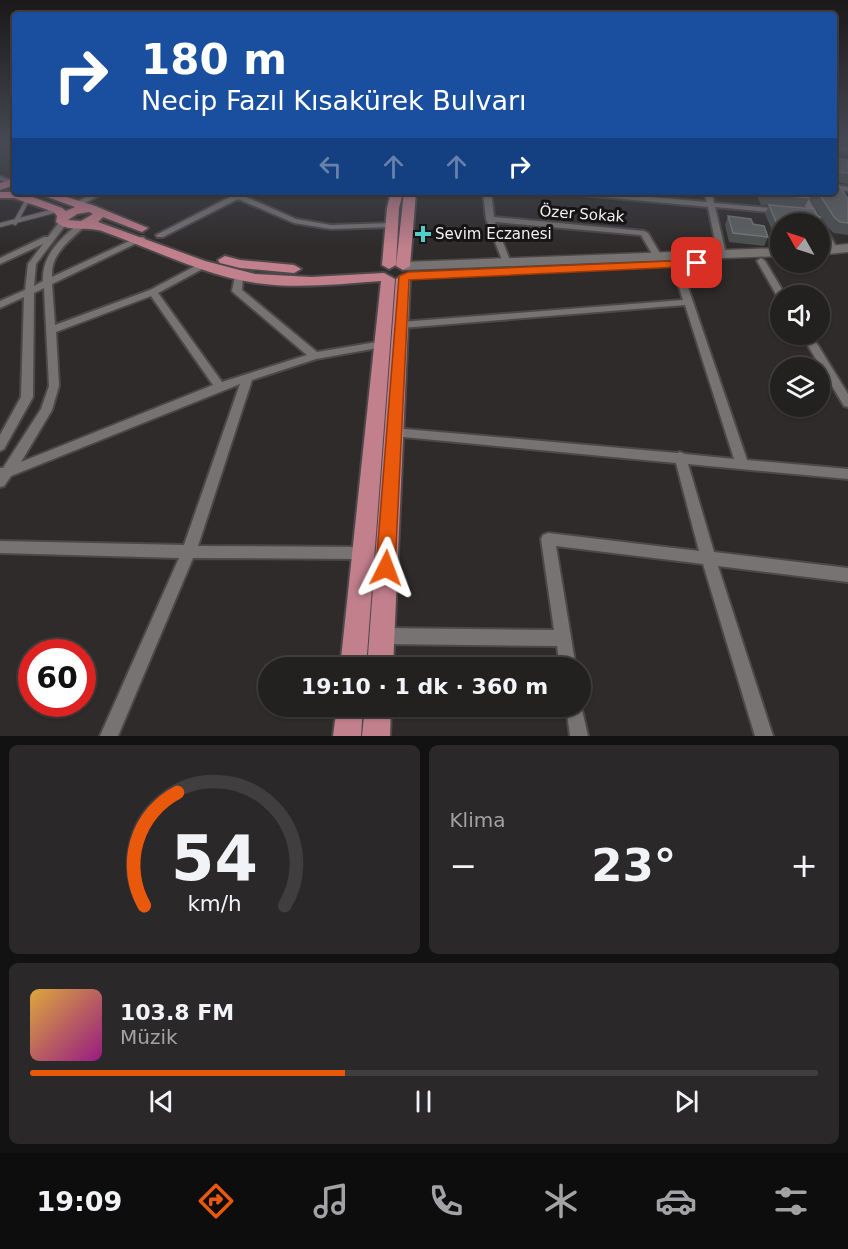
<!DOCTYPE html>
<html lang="tr">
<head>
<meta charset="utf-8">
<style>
  body { margin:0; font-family:"DejaVu Sans",sans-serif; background:#2b2829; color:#f1f3f6; height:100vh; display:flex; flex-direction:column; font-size:22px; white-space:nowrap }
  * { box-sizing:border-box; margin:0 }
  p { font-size:20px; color:#a3a3a5 }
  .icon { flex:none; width:33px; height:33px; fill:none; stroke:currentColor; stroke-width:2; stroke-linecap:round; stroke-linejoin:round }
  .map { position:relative; height:736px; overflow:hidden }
  .details { display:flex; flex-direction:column; gap:9px; padding:9px; background:#131212; flex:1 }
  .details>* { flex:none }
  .guide { position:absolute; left:12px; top:12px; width:825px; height:183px; border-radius:6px; box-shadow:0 2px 4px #0004,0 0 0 2px #403e3e; background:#1a4fa0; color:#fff; overflow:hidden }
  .needle { width:39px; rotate:309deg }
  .controls { position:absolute; left:770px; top:213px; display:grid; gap:12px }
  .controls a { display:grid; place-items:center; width:60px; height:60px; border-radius:50%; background:#232020; box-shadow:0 2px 4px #0004,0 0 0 2px #403e3e; font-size:30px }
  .speed { position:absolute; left:18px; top:639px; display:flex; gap:12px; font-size:30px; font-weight:700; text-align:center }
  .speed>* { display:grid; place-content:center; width:78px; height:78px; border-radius:50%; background:#232020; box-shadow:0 2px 4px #0004,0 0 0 2px #403e3e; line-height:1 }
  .speed .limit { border:9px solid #d22; background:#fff; color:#111 }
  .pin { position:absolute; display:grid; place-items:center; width:51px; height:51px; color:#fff; margin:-26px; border-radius:12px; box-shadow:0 3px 9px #0006 }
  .me { position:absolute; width:66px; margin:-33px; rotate:3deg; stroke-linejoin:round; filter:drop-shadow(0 0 4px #0008) }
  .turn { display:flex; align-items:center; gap:21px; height:126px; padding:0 30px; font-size:27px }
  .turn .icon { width:78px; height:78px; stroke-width:2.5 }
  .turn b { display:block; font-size:42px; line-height:51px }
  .lanes { display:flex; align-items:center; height:57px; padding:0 30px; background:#0003; justify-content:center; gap:30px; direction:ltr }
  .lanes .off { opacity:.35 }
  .big { font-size:45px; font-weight:700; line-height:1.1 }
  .details .widget { flex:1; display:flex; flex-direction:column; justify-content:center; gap:9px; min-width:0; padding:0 21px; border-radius:9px; background:#2b2829 }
  .details .dial { align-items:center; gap:0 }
  .dial svg { height:156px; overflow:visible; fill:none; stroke:#403e3e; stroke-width:7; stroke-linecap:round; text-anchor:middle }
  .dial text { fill:#f1f3f6; stroke:none }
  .song { display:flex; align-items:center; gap:18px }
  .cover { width:72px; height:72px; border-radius:9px; background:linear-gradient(135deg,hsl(40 70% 55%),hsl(310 70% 35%)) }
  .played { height:6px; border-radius:3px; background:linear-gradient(90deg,#ea580c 40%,#403e3e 40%) }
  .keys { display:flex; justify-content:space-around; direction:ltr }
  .heat { display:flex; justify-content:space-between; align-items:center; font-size:33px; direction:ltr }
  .details .tiles { flex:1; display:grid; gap:9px; grid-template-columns:1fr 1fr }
  .widget:last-child { grid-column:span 2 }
  .trip { position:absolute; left:258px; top:657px; width:333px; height:60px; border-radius:30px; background:#232020; box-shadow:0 2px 4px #0004,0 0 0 2px #403e3e; font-weight:700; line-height:60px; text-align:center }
  .tab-bar { display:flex; height:96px; justify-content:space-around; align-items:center; background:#0e0d0d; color:#a3a3a5 }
  .tab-bar .icon { width:42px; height:42px }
  .tab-bar .selected { color:#ea580c }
  .tab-bar b { font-size:27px; color:#f1f3f6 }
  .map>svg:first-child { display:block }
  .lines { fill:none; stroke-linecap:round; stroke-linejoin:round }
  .lane-casing { stroke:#4c4849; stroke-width:6 }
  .street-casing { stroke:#4c4849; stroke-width:4 }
  .secondary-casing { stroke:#4c4849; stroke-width:3 }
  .primary-casing { stroke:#4c4849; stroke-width:4 }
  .lane { stroke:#787373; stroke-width:4 }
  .street { fill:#787373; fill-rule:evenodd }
  .secondary { fill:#787373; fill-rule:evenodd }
  .primary { fill:#c27f8c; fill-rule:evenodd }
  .wall { fill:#4d5151 }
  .building { fill:#5e6262; stroke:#767878; stroke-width:1.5 }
  .route { fill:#ea580c; stroke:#983908; stroke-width:1.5 }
  .poi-dot { fill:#53cdc9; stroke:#161414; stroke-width:2 }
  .labels { text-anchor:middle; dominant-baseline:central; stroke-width:6; stroke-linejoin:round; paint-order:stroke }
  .far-street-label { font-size:15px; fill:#f3f0f0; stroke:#161414 }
  .far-poi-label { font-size:15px; fill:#f3f0f0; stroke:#161414; text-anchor:start }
</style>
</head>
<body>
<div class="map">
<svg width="848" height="736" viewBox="0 0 848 736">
  <rect width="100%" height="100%" fill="#2f2b2b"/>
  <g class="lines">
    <defs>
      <path id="lane" d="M15 223 28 199
        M0 225 58 210"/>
      <path id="street" d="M834 146 848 147V151L834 150Z
        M0 176 13 181 14 182 11 184 0 180Z
        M834 185 848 187V191L834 189Z
        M95 192H105L80 206 73 204Z
        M225 192 239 194 267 192 246 197 296 219 331 225 392 223 396 225 392 227 331 229 294 223 238 199 163 237H157L156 235 232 196Z
        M483 192H491L494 217 644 231 648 233 662 257 658 260 655 259 641 235 495 222 511 263 510 265H504L486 219Z
        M568 192H596L707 202 704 192H712L714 203 781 209 785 211 781 213 715 207 726 254 722 256 718 254 708 207 572 194Z
        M797 192H805L838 250 837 252H831L830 250 819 231V224H815Z
        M60 221H66L67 223 36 264 34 286 43 281C42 255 60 239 79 223H85L86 225C71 240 50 253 52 277L138 237H144L145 239 52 284 55 325 150 290 203 262 207 265 206 267 158 293 222 382 307 355 234 293 232 291 235 276 239 273 243 276 242 290 317 352 383 341 388 344 383 347 316 359 252 380 198 546 364 547 369 548 371 553 369 558 364 559 193 558 118 736H100L179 558 0 553V541L184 545 240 384 11 476 4 486 0 487V468H3L41 409 49 386 44 288 34 293 33 397 4 449 0 451V435L21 397 24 297 0 308V301L25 290 28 264 43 244 0 264V258L44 237H48ZM151 296 213 385 21 462 52 410 59 386 56 332Z
        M761 258 765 261 786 296H780V298L777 296 757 261Z
        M676 261 680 264 747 460 848 469V479L688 464 714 552 848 568V582L718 566 773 736H755L703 564 556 546 576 668H560L557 646 382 644 376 642 374 636 376 630 382 628 554 630 541 539 543 535 548 533 699 551 676 463 393 436 389 435 387 432 389 429 393 428 677 453 680 452 685 454 734 459 685 305 401 328 396 325 401 322 683 300 672 264Z
        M801 334H811L848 394V407L844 406Z
        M580 701 588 736H570L566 706H580Z"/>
      <path id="secondary" d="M848 244V252L819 255V247Z
        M780 248V256L405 270 399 266 405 262Z"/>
      <path id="primary" d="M15 178V185L0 190V183Z
        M0 192H32L27 195 62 208 66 211 75 207 34 192H51L95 206 148 228 142 232 103 217 98 222 205 261 255 274 311 277 384 273 395 279 366 668H340L381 281C339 284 297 289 256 283 202 275 153 249 102 231 86 226 68 233 56 222L57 216 54 212 14 198H0ZM89 212 93 214 81 221 68 220 77 214Z
        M391 192H403L399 208 396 265 389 269 382 265 387 208Z
        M404 192H416L410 266 403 270 396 266Z
        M225 256 240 260 294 265 301 269 294 273 240 268 220 263 218 260Z
        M403 275 410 279 393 668H367L396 279Z
        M337 706H363L361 736H333Z
        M365 706H391L390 736H362Z"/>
    </defs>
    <use href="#lane" class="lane-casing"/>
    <use href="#street" class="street-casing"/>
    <use href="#secondary" class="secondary-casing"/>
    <use href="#primary" class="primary-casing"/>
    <use href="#lane" class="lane"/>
    <use href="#street" class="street"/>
    <use href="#secondary" class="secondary"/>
    <use href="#primary" class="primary"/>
  </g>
  <path class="wall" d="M834 158 848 160V184L837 182 848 199V235L834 233 828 228 806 192H834Z
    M759 192H806L809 198 804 208 821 217 818 224H780V244H778L765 214 769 205H761L757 196Z
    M728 216 753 224 768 237 764 246 729 242 725 225Z"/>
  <path class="building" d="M834 158 848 160V173L834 171Z
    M834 178 848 199V223L840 222 834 217 818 192H834Z
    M765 192H806L809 198 765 194Z
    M769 205 814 209 817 216 821 217 811 218 814 224H780V231Z
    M728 216 751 219 753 224 764 226 768 237 733 233Z"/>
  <linearGradient id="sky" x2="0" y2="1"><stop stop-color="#1a1818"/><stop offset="0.58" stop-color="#474a55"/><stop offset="1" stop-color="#474a55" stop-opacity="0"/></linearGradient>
  <rect width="848" height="248" fill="url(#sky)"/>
  <path class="route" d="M697 260 703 263 701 266 409 280 395 568 392 574 386 576 379 574 376 568 399 276 408 272Z"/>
  <path class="poi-dot" d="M420 225h6v6h6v6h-6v6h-6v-6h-6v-6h6z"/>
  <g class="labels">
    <g class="far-street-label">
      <text transform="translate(582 214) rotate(4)">Özer Sokak</text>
    </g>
    <g class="far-poi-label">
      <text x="435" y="234">Sevim Eczanesi</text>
    </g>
  </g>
</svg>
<div class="controls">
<a><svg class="needle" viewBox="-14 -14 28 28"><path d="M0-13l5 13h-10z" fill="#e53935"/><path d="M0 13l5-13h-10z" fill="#a3a3a5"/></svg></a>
<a><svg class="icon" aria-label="sound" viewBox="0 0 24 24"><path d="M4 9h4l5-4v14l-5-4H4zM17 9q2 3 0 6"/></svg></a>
<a><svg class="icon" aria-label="layers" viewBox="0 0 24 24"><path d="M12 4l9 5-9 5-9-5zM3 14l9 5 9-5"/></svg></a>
</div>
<div class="speed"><div class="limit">60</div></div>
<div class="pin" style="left:697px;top:263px;background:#d93025"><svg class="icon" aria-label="arrive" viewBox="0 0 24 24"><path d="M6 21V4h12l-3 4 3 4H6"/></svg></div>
<svg class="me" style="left:386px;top:568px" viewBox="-20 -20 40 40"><path d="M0-17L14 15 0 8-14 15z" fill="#ea580c" stroke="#fff" stroke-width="4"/></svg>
<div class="trip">19:10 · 1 dk · 360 m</div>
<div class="guide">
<div class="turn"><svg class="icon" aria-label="right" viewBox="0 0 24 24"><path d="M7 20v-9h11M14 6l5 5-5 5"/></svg><div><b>180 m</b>Necip Fazıl Kısakürek Bulvarı</div></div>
<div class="lanes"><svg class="icon off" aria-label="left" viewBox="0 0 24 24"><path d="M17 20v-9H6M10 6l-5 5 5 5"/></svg><svg class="icon off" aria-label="ahead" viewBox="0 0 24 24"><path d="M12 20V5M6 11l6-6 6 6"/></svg><svg class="icon off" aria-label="ahead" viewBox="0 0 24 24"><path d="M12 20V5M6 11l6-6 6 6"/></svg><svg class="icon" aria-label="right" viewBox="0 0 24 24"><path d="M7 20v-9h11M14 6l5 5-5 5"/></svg></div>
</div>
</div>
<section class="details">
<div class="tiles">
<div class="widget dial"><svg viewBox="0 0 100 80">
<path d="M14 69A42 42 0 1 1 86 69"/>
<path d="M14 69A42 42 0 0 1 31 11" stroke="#ea580c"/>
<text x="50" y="56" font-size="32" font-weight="700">54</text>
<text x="50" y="72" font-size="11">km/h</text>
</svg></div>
<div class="widget"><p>Klima</p>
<div class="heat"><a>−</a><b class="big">23°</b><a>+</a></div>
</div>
<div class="widget">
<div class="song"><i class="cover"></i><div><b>103.8 FM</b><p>Müzik</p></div></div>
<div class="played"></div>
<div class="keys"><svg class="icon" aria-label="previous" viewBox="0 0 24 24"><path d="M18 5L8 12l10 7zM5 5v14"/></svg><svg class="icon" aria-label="pause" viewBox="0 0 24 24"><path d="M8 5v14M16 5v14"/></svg><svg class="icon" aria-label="next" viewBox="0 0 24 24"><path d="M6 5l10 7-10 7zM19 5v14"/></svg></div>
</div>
</div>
</section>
<nav class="tab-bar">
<b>19:09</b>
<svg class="icon selected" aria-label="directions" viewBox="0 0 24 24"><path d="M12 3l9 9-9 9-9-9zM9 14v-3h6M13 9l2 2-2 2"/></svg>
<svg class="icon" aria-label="music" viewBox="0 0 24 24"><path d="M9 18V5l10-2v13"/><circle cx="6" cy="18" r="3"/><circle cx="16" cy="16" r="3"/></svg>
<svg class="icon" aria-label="phone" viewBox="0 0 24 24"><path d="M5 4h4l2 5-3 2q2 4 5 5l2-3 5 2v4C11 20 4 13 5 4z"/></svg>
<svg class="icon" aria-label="climate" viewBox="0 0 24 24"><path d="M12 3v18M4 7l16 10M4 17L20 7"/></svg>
<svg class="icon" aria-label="car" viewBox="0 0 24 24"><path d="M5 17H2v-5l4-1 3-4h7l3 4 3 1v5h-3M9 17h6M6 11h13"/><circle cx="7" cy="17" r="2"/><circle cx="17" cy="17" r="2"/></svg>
<svg class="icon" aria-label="filters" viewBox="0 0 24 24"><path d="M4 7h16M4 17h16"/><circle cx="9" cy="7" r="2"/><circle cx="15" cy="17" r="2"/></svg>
</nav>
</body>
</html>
